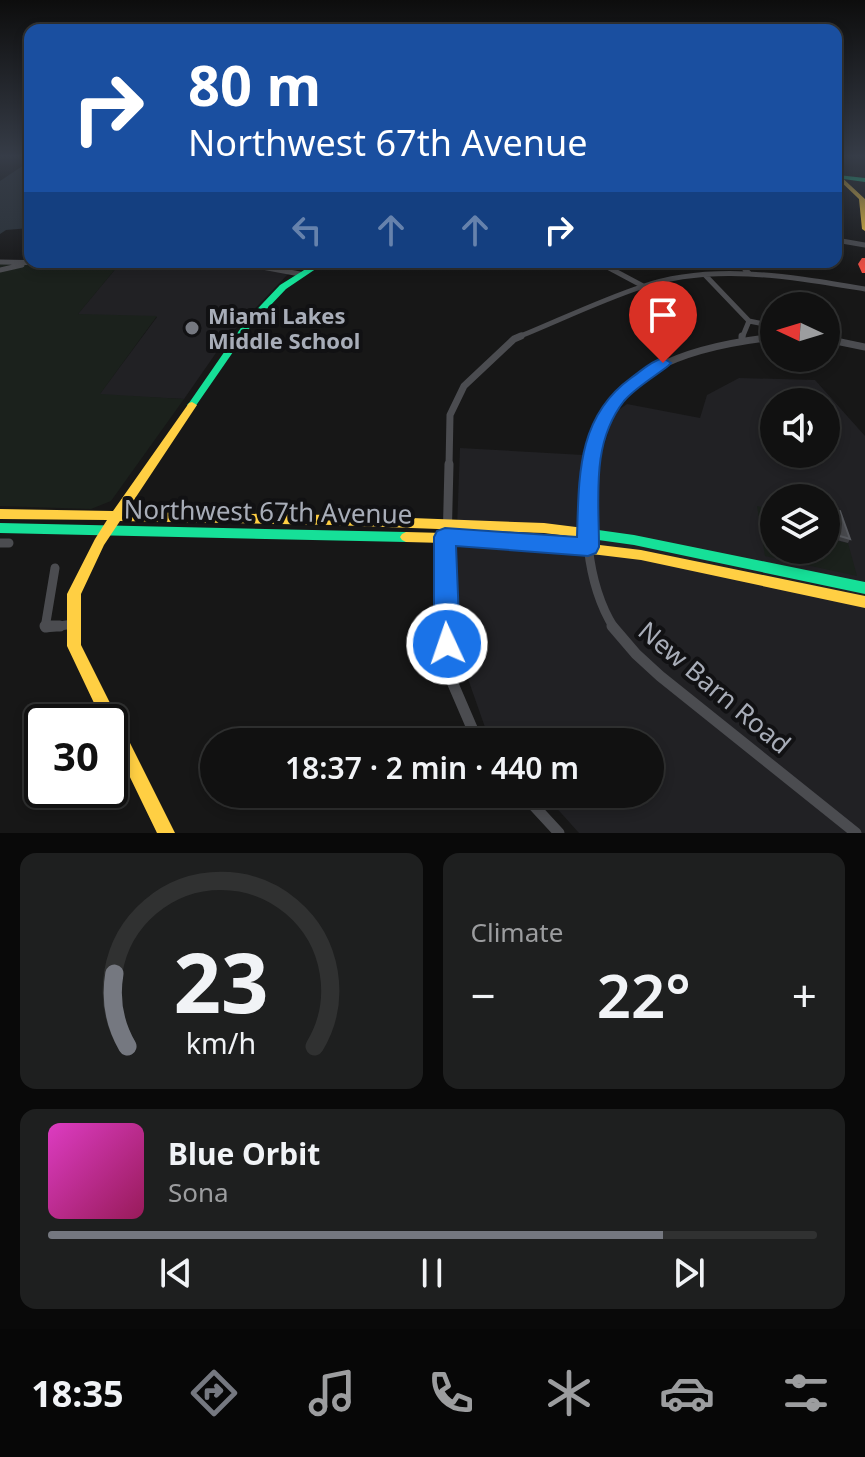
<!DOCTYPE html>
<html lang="en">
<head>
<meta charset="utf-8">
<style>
  body { margin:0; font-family:"Noto Sans",sans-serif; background:#1e1f1f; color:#f1f3f6; height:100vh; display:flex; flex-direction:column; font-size:30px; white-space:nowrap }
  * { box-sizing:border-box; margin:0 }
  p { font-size:26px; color:#9c9d9f }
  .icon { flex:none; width:44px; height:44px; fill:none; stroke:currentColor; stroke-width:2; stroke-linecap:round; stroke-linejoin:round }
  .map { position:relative; height:833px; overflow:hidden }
  .side { display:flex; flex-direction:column; gap:20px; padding:20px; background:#090909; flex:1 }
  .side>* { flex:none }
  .top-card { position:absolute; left:24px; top:24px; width:818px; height:244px; border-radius:16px; box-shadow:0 4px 12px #0003,0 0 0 2px #303131; background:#1a4fa0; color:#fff; overflow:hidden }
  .needle { width:52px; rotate:274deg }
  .tools { position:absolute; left:760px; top:292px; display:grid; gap:16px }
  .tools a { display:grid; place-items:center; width:80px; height:80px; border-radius:50%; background:#111; box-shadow:0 4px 12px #0003,0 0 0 2px #303131; font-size:40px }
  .speed { position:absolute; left:24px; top:704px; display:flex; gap:16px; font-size:40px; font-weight:700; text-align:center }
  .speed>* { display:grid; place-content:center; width:104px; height:104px; border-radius:50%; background:#111; box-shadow:0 4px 12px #0003,0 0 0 2px #303131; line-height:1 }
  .speed .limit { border:4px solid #111; border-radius:12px; background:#fff; color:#111 }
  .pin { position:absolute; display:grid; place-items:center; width:68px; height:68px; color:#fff; margin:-82px -34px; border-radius:50% 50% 50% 0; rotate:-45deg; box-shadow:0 0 8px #0007 }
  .pin .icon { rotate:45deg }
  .me { position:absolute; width:88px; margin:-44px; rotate:357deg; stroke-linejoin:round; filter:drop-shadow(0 0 6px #0008) }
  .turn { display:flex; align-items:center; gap:28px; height:168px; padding:0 32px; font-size:36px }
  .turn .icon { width:104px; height:104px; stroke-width:2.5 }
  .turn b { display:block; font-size:56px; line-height:68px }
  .lanes { display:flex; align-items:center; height:76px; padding:0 32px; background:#0003; justify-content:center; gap:40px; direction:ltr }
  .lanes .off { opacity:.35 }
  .big { font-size:60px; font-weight:600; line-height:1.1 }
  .side .card { flex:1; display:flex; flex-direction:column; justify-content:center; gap:12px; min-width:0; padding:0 28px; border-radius:16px; background:#1e1f1f }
  .side .dial { align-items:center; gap:0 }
  .dial svg { height:208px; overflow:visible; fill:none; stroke:#303131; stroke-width:7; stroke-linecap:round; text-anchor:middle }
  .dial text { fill:#f1f3f6; stroke:none }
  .song { display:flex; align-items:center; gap:24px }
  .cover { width:96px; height:96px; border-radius:12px; background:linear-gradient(135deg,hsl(310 70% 55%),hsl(330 70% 35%)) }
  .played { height:8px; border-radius:4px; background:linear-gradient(90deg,#757880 80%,#303131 80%) }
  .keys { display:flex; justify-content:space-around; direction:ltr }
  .heat { display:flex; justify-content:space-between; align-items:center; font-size:44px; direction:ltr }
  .side .tiles { flex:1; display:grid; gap:20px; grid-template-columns:1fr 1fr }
  .card:last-child { grid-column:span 2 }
  .trip { position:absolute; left:200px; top:728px; width:464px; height:80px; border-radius:40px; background:#111; box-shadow:0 4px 12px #0003,0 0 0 2px #303131; font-weight:600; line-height:80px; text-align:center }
  .tab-bar { display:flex; height:128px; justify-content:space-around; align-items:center; background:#070707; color:#9c9d9f }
  .tab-bar .icon { width:56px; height:56px }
  .tab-bar .on { color:#757880 }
  .tab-bar b { font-size:36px; color:#f1f3f6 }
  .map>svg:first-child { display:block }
  .built { fill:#212124; fill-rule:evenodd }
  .green { fill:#1b211c }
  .water { fill:#2a3239 }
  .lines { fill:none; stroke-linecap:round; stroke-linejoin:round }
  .street-far3 { stroke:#4b4c50; stroke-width:5 }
  .street-far2 { stroke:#4b4c50; stroke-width:7 }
  .street-far1 { stroke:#4b4c50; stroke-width:9 }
  .street { stroke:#4b4c50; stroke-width:11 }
  .fast { fill:#16e098; fill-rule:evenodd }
  .slow { fill:#ffcf43; fill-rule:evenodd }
  .jam { fill:#f24e42; fill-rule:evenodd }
  .wall { fill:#3c3d40 }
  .building { fill:#48494d; stroke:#57595e; stroke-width:2 }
  .route { fill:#1a73e8; stroke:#114b97; stroke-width:2 }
  .poi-dot { fill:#757880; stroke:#111113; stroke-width:3 }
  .labels { text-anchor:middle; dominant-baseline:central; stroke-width:8; stroke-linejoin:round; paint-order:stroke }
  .poi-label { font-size:22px; font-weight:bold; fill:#a8adb8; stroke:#111113; text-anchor:start }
  .near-street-label { font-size:26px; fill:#a8adb8; stroke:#111113 }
</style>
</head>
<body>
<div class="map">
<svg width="865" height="833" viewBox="0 0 865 833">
  <rect width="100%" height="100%" fill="#171717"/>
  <path class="built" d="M117 267 268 269 288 274 225 340 184 399 99 395 157 317 77 315Z
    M739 378 815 380 865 436V833H579L544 794H650V742H496L487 733 453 636 460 448 601 456 614 413 627 404 700 418 707 395ZM774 402H826V454H774ZM774 498H826V550H774Z"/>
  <path class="green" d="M0 264 117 267 78 314 157 316 100 394 184 399 111 501 91 509 0 506Z
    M757 506 774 510V550H826V539L848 543 857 576 765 556Z"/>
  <path class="water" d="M30 161V228L6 230 0 234V181Z"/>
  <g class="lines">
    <path class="street-far3" d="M836 240 865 245
      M0 262 262 267 300 274
      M598 262 643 286
      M737 262 750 274
      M0 270 22 265
      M705 275 749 321 774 326
      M516 338C558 321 599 301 641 287 712 262 793 277 865 289
      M742 338 749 321
      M765 338 774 337"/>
    <path class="street-far2" d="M826 339 865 347
      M742 341V336
      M449 466 450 415 464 386 514 339 521 336
      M589 466C600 369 693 346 774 337"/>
    <path class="street-far1" d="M589 464C584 518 584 580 614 628
      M0 543H9
      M45 628 55 568
      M46 628 73 624
      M445 628 449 464"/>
    <path class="street" d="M45 626H60
      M445 626 450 677 478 742
      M612 626 636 654 660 676 856 833
      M523 794 559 833"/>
    <path class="fast" d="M838 175 865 178V182L836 178V176Z
      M317 262H326L286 289 251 326 195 407H189L187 405 189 403 245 322 280 285Z
      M0 523 406 532 410 534 412 537 410 540 406 542 0 533Z
      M584 528 634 535 865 582V594L634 545 584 538 580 536 578 533 580 530Z"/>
    <path class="slow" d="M836 172 865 199V231L862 229 859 199 836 177Z
      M192 402 197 405 126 512 333 515 544 523 584 528 588 530 590 533 588 536 584 538 544 533 333 525 120 521 104 545 81 594V645L175 833H157L110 736V722H103L67 646V594L95 539 107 520 0 519V509L113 511 189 403Z
      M406 532 517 535 641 550 865 596V608L641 560 517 545 406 542 402 540 400 537 402 534Z"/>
    <path class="jam" d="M862 258H865V273H862L858 264Z"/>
  </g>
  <path class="wall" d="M826 508 850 539 848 543 826 537Z"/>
  <path class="building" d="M826 508 840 511 850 539 826 532Z"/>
  <linearGradient id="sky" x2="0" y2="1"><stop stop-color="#0d0d0d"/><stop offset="0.57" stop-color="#363c47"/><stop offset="1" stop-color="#363c47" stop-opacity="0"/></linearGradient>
  <rect width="865" height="274" fill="url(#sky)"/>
  <path class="route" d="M663 358 671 363 668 366C654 377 635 388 624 401 591 443 599 497 599 547L596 553 588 556 456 546 460 644 456 652 447 656 438 652 434 644V537L437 531 445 528 577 537C579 476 577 417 631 378 641 371 651 361 663 358Z"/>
  <circle class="poi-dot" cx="192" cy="328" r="8"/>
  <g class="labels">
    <g class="poi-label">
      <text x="208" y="315">Miami Lakes<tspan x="208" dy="25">Middle School</tspan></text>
    </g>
    <g class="near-street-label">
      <text transform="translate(268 511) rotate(1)">Northwest 67th Avenue</text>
      <text transform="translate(715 687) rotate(40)">New Barn Road</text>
    </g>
  </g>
</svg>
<div class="tools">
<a><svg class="needle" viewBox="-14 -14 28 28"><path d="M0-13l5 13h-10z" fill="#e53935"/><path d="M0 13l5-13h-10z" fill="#9c9d9f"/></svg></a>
<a><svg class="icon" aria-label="sound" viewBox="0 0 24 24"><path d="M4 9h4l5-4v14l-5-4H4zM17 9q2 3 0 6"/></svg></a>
<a><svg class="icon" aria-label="layers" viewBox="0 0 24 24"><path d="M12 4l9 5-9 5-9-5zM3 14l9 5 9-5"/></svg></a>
</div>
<div class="speed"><div class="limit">30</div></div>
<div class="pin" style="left:663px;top:363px;background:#d93025"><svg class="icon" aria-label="arrive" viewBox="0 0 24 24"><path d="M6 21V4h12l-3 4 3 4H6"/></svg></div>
<svg class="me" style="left:447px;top:644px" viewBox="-20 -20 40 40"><circle r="17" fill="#1a73e8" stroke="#fff" stroke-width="3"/><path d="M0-11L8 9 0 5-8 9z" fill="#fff"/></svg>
<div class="trip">18:37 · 2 min · 440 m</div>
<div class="top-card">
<div class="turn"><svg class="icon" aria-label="right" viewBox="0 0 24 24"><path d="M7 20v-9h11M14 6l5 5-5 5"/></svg><div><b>80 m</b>Northwest 67th Avenue</div></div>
<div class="lanes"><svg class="icon off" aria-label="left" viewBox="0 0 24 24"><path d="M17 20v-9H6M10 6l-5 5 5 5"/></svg><svg class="icon off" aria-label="ahead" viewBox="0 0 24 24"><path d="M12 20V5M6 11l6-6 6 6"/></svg><svg class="icon off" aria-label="ahead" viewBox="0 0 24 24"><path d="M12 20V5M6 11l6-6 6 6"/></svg><svg class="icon" aria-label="right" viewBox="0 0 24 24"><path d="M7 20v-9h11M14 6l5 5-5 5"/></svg></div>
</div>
</div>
<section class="side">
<div class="tiles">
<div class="card dial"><svg viewBox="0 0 100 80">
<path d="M14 69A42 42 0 1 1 86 69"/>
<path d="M14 69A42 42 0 0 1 9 41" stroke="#757880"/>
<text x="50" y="56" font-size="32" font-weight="700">23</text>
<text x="50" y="72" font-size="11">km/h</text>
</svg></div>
<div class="card"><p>Climate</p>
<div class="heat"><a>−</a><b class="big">22°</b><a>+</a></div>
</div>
<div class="card">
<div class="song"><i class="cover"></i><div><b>Blue Orbit</b><p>Sona</p></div></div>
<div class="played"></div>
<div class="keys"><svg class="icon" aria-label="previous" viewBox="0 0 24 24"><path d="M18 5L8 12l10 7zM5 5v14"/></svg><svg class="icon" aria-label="pause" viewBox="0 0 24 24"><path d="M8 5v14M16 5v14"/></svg><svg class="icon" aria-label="next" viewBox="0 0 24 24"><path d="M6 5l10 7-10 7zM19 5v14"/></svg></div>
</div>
</div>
</section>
<nav class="tab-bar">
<b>18:35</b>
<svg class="icon on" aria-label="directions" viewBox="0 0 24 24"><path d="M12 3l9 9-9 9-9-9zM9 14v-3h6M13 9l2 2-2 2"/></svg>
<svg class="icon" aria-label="music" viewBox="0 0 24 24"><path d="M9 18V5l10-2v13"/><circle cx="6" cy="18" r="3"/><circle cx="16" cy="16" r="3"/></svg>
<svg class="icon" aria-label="phone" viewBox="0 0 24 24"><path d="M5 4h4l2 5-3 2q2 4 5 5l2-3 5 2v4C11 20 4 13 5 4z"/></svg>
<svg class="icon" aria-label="climate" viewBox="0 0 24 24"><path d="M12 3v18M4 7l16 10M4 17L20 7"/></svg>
<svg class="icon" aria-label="car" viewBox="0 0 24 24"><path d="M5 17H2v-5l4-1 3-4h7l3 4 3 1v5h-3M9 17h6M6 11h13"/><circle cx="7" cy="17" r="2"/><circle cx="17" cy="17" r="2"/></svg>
<svg class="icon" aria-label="filters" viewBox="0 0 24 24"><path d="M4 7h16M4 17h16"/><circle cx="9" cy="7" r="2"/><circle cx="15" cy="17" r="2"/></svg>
</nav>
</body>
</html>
